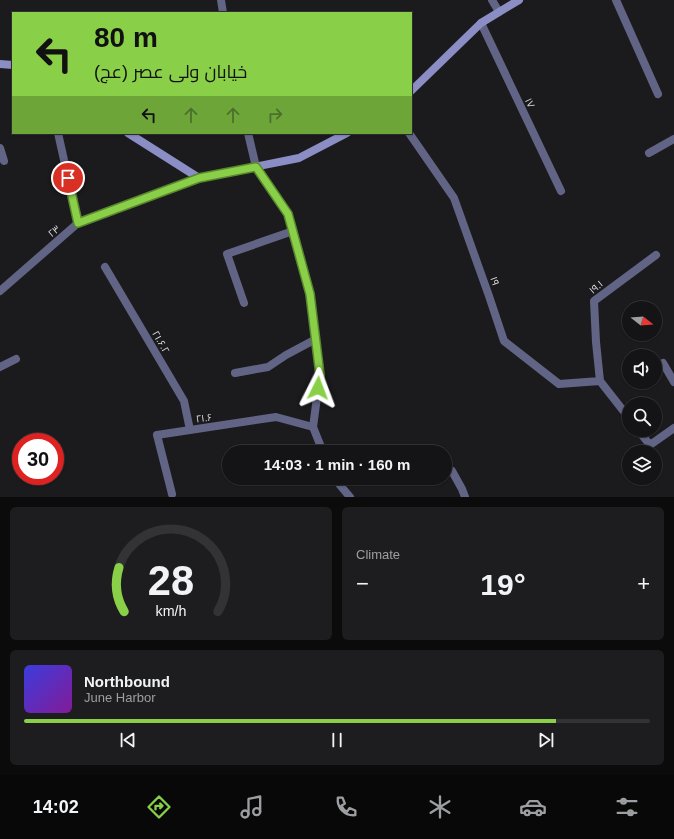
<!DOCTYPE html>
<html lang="en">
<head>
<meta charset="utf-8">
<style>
  body { margin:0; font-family:Helvetica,Cairo,sans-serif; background:#1d1d1f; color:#f1f3f6; height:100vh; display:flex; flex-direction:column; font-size:15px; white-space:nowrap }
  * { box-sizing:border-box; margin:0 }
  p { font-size:13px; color:#9d9ea1 }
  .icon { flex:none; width:22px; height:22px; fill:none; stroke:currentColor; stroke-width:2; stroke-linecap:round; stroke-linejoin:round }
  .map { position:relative; height:497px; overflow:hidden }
  .sheet { display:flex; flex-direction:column; gap:10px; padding:10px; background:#0b0b0c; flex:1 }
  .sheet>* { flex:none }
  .guide { position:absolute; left:12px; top:12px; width:400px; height:122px; border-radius:0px; box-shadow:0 1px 3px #0004,0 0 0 1px #333335; background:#89cf48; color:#111; overflow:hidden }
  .needle { width:26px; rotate:107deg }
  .fabs { position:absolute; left:622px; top:301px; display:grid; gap:8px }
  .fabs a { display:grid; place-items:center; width:40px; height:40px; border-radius:50%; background:#141416; box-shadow:0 1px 3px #0004,0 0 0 1px #333335; font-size:20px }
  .speed { position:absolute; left:12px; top:433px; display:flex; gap:8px; font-size:20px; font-weight:700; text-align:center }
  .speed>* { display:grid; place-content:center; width:52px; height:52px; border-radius:50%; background:#141416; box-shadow:0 1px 3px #0004,0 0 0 1px #333335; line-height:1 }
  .speed .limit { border:6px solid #d22; background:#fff; color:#111 }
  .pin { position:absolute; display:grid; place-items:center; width:34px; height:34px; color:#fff; margin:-17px; border:2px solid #fff; border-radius:50%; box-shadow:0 1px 4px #0007 }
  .me { position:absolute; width:44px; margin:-22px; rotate:3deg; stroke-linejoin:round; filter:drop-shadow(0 0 3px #0008) }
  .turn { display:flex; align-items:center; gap:14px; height:84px; padding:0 16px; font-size:18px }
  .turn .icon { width:52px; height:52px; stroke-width:2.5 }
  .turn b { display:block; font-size:28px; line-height:34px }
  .lanes { display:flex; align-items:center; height:38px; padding:0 16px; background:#0003; justify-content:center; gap:20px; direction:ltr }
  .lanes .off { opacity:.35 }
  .big { font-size:30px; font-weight:600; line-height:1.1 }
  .sheet .widget { flex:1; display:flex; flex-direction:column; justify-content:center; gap:6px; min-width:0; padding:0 14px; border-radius:6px; background:#1d1d1f }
  .sheet .dial { align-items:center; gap:0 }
  .dial svg { height:104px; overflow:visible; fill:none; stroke:#333335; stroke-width:7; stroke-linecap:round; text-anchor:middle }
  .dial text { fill:#f1f3f6; stroke:none }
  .song { display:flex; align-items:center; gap:12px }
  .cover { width:48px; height:48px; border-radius:6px; background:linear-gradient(135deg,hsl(240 70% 55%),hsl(290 70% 35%)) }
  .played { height:4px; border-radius:2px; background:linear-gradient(90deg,#89cf48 85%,#333335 85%) }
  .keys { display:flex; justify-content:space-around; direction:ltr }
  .heat { display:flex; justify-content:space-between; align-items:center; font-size:22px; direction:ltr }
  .sheet .tiles { flex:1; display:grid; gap:10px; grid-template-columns:1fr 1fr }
  .widget:last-child { grid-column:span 2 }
  .trip { position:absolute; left:222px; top:445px; width:230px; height:40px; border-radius:20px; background:#141416; box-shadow:0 1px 3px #0004,0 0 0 1px #333335; font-weight:600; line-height:40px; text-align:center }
  .menu { display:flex; height:64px; justify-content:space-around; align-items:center; background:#080809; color:#9d9ea1 }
  .menu .icon { width:28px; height:28px }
  .menu .active { color:#89cf48 }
  .menu b { font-size:18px; color:#f1f3f6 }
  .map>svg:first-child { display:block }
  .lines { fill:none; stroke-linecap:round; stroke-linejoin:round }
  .street { stroke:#626486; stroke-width:8 }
  .secondary { stroke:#8b8dc5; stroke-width:8 }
  .route-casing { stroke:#59872f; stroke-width:10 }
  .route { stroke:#89cf48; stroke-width:7 }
  .labels { text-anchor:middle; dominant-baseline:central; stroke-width:3; stroke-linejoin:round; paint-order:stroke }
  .street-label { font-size:10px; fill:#e1e1e4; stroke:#1b1b1e }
</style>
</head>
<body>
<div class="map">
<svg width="674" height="497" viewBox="0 0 674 497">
  <rect width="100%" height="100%" fill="#1b1b1e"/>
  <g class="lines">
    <path class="street" d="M221 0 223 13
      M492 0 499 12
      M616 0 658 94
      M481 23 561 191
      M58 133 78 223
      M248 133 256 167 288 214 310 295 320 375 313 427
      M409 133 454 198 489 296 504 341 559 384 600 381
      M0 148 4 161
      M649 153 674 139
      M105 267 184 401 190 430
      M0 291 78 223 199 178
      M244 303 227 254 293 231
      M663 363 674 382
      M0 367 16 359
      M235 373 268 367 286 355 316 339
      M600 381 596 342 594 301 656 255
      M600 381 629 418
      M313 427 323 452
      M638 430 650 445 674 428
      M452 471 462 489 465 497
      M334 478 350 497
      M172 494 157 435 276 417 313 427"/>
    <path class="secondary" d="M0 64 13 65
      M411 91 481 23 519 0
      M128 133 199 178 299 158 347 133"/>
  </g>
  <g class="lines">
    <defs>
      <path id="route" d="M68 178 78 223 199 178 256 167 288 214 310 294 320 375 318 388"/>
    </defs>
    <use href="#route" class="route-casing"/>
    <use href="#route" class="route"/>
  </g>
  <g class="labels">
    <g class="street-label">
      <text transform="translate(530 103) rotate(64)">۱۷</text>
      <text transform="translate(54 231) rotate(-41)">۲۳</text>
      <text transform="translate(495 281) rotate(70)">۱۹</text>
      <text transform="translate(596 287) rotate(-40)">۱۹.۱</text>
      <text transform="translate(161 342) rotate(60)">۲۱.۶.۲</text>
      <text transform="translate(204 418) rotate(-8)">۲۱.۶</text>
    </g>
  </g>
</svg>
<div class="fabs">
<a><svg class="needle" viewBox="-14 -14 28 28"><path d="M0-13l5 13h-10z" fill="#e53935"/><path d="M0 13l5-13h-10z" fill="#9d9ea1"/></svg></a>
<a><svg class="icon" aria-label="sound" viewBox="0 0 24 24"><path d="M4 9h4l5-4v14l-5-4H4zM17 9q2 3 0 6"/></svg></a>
<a><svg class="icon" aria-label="search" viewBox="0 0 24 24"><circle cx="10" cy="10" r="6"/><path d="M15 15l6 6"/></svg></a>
<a><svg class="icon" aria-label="layers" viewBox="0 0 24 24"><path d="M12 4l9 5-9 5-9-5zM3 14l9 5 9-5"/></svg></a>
</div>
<div class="speed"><div class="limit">30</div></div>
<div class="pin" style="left:68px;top:178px;background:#d93025"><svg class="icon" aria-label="arrive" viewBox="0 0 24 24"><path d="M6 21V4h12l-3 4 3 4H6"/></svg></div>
<svg class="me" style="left:318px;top:388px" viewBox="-20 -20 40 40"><path d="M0-17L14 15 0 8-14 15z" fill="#89cf48" stroke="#fff" stroke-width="4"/></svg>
<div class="trip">14:03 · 1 min · 160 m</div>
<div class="guide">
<div class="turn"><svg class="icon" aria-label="left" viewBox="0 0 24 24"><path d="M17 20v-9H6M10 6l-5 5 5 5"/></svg><div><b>80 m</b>خیابان ولی عصر (عج)</div></div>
<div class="lanes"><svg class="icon" aria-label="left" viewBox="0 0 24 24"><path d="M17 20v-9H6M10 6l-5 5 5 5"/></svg><svg class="icon off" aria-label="ahead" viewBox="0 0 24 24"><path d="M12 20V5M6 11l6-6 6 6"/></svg><svg class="icon off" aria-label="ahead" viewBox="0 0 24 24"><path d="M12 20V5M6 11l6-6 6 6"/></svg><svg class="icon off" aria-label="right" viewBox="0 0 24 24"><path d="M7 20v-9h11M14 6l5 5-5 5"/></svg></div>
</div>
</div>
<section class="sheet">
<div class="tiles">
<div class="widget dial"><svg viewBox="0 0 100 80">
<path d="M14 69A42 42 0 1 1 86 69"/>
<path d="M14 69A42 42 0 0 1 10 35" stroke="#89cf48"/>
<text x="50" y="56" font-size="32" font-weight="700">28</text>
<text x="50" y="72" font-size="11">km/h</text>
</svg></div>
<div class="widget"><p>Climate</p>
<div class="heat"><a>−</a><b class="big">19°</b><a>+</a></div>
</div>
<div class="widget">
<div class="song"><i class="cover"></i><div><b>Northbound</b><p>June Harbor</p></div></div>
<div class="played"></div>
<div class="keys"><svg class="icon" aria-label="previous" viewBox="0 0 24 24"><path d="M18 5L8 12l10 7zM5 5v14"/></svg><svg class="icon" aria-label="pause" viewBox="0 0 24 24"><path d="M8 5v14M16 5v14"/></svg><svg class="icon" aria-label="next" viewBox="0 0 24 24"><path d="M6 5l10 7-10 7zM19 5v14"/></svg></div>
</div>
</div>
</section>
<nav class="menu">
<b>14:02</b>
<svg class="icon active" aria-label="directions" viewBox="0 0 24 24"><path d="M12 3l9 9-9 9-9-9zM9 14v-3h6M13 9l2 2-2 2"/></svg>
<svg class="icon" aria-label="music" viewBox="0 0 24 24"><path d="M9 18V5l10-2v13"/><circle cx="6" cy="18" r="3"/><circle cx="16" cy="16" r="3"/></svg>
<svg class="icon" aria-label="phone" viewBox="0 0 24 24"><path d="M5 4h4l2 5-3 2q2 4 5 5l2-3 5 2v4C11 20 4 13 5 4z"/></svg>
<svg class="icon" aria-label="climate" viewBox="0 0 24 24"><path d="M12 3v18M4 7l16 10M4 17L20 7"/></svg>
<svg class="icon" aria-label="car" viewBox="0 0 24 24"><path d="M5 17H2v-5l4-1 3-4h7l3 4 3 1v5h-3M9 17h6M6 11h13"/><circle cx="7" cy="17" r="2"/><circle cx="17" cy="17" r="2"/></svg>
<svg class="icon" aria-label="filters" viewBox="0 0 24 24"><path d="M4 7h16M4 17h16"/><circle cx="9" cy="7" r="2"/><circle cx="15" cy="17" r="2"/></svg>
</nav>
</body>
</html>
